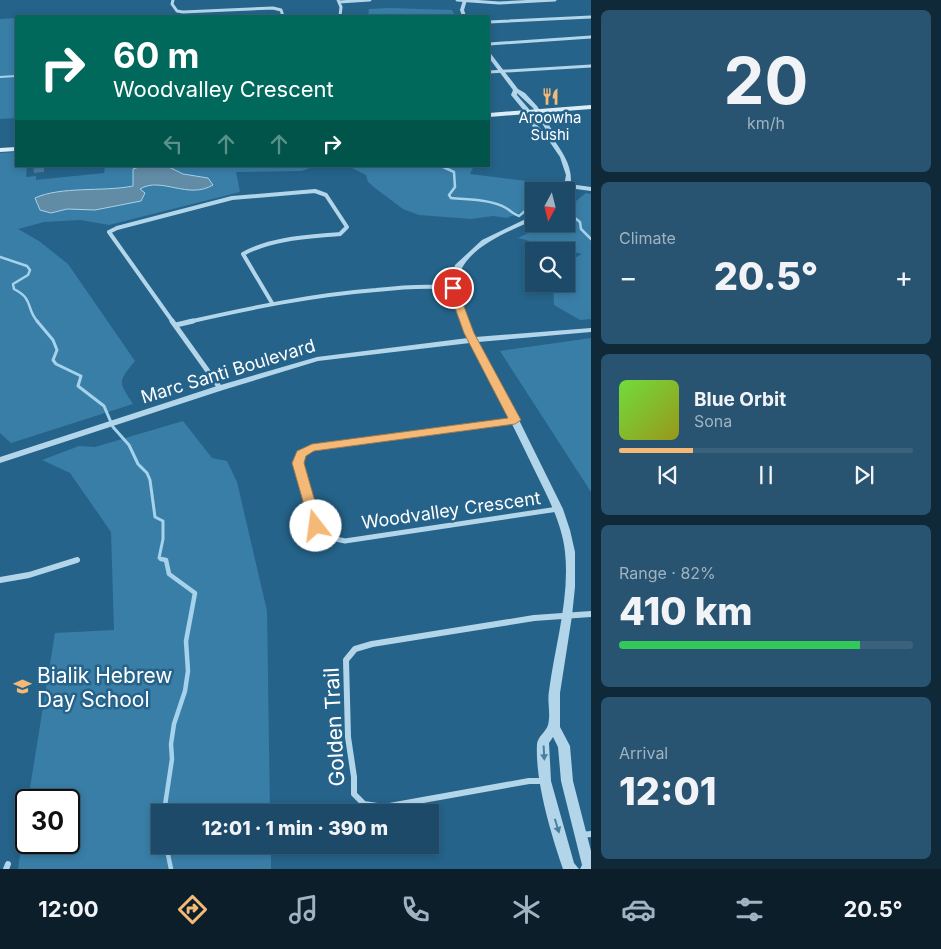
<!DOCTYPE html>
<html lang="en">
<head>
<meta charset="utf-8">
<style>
  body { margin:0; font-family:Inter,sans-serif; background:#295471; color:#f1f3f6; height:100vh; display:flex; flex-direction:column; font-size:19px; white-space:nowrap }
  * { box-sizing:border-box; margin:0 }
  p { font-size:16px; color:#a0b3c0 }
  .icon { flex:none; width:28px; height:28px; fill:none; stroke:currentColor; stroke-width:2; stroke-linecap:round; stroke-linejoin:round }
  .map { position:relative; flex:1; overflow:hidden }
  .drawer { display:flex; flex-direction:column; gap:10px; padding:10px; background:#0f2939; width:350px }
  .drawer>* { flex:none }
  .hud { position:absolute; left:15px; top:15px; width:475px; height:152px; border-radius:0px; box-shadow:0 2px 8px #0003,0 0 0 1px #3a627c; background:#00695c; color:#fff; overflow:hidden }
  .needle { width:32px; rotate:187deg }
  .controls { position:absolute; left:525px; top:182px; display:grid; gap:10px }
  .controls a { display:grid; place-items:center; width:50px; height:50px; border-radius:0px; background:#1c4a68; box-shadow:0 2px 8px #0003,0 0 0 1px #3a627c; font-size:25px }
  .speed { position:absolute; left:15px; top:789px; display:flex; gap:10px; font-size:25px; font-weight:700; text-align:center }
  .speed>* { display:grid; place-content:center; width:65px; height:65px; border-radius:50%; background:#1c4a68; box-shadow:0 2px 8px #0003,0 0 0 1px #3a627c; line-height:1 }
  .speed .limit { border:2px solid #111; border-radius:8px; background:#fff; color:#111 }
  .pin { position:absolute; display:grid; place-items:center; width:42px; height:42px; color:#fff; margin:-21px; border:2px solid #fff; border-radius:50%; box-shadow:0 1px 5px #0007 }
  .me { position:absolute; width:55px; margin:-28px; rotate:345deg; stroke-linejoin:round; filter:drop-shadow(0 0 4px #0008) }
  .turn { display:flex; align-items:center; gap:18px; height:105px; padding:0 15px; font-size:22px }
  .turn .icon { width:65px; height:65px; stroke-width:2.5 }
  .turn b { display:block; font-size:35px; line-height:42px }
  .lanes { display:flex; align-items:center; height:48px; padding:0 15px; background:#0003; justify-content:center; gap:25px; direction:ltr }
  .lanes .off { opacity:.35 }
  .big { font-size:38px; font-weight:800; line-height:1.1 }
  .drawer .card { flex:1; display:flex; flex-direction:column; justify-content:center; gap:8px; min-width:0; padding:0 18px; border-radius:8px; background:#295471 }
  .drawer .dial { align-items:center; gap:0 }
  .dial b { font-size:65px; line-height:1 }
  .song { display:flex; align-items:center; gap:15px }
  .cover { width:60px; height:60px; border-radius:8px; background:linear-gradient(135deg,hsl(100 70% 55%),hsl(60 70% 35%)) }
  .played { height:5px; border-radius:2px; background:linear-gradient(90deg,#f4b976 25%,#3a627c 25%) }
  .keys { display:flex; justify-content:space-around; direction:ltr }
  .heat { display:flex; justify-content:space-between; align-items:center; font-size:28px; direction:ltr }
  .charge { height:8px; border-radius:4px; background:linear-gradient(90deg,#34c759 82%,#3a627c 0) }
  .trip { position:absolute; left:151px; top:804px; width:288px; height:50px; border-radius:0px; background:#1c4a68; box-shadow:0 2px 8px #0003,0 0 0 1px #3a627c; font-weight:800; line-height:50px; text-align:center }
  .tab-bar { display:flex; height:80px; justify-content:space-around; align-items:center; background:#0b1e2a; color:#a0b3c0 }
  .tab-bar .icon { width:35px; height:35px }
  .tab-bar .selected { color:#f4b976 }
  .tab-bar b { font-size:22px; color:#f1f3f6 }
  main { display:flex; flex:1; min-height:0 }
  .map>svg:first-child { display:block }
  .green { fill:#397ea7 }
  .water { fill:#628ba5; stroke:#a6d2eb }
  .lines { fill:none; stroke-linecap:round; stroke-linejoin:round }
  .stream-far3 { stroke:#a6d2eb; stroke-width:2 }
  .stream-far2 { stroke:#a6d2eb; stroke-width:2.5 }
  .stream-far1 { stroke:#a6d2eb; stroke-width:3 }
  .stream { stroke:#a6d2eb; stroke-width:4.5 }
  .minor-far3 { stroke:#b2d5ea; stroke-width:3 }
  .minor-far2 { stroke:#b2d5ea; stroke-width:4 }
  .minor-far1 { stroke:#b2d5ea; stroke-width:5 }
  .minor { stroke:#b2d5ea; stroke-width:6 }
  .tertiary { fill:#b2d5ea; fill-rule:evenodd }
  .secondary { fill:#dcedf8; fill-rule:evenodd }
  .wall { fill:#497d9c }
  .building { fill:#5591b5; stroke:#3c667f }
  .oneway { fill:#4880a2 }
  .route { fill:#f4b976; stroke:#9f784d }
  .labels { text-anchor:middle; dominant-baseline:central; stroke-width:5; stroke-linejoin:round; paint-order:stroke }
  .far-poi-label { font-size:15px; fill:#fff; stroke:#25638a }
  .street-label { font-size:18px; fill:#fff; stroke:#25638a }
  .near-poi-label { font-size:21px; fill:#fff; stroke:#25638a; text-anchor:start }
  .near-street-label { font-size:21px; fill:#fff; stroke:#25638a }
</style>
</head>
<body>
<main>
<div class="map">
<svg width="591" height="869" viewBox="0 0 591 869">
  <rect width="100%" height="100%" fill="#25638a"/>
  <path class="green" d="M389 8 452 10 455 16H368L369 9Z
    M16 18V118L0 119V19Z
    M16 152V166H27L26 177 36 176V180L104 173 105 166H315L302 171 236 172 240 192 109 225 80 220 44 222 18 229 39 241 68 264 135 361C118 382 118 381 133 404L11 443 0 433V153Z
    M348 166H474L470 174 535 182 534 207 507 218 493 216 471 219 419 215 403 209 375 188 368 182 366 175Z
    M586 193 591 194V319L580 320 554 305 553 284H566V263L582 254 518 238 547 224H566V209Z
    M591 338V492L500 351Z
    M183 421 212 458 227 461 237 482 267 611 270 812H160V845H271V869H18L26 812V842H69V800H28L55 633 114 630 111 532 70 473 42 460 79 446 95 447Z"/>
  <path class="water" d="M142 166H167L183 174 208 178 213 185C188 200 161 176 140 189L145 193 141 201 95 210 67 209 51 213 40 210 35 198C61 186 103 192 133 186V169Z"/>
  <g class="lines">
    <path class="stream-far3" d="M0 77 16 76"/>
    <path class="stream-far2" d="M441 166 454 172 455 187 449 195 451 198C468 200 491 199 506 208 511 211 513 214 519 216L525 211 530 198 534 197
      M566 211 580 222 581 229 591 239
      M0 257 27 266 30 270 28 275 13 284 14 289C35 300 25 308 38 322"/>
    <path class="stream-far1" d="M37 321 53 340 57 350 53 360 56 364 81 376 78 386 104 406 113 427 129 445 138 464 147 473 150 480 155 517 163 521V539L159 558 165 560"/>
    <path class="stream" d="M161 559 166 560 169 574 195 593 186 641 188 671 185 691 174 724 171 744 172 759 164 812
      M166 845 171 869"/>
    <path class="minor-far3" d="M173 0 172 4 177 11 183 12 273 8 281 10 283 16
      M338 0 341 7 340 16
      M457 0 499 3 555 0
      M339 2 370 0
      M489 22 591 17
      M489 44 591 37
      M489 72 591 66"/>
    <path class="minor-far2" d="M569 186 591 189
      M173 322 109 232 117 228 232 198 315 191 326 195 347 227 340 234C308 237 272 238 243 254L272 303
      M188 322C250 308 312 295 376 290 402 287 428 285 453 288"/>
    <path class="minor-far1" d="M172 321 220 388
      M176 325 193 321
      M515 420 312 448 301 454 298 463 316 526 322 536 345 541 558 509"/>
    <path class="minor" d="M0 580 29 575 77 560
      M545 781H529L384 807 364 804 354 794V777L348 737 346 660 355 649 372 644 534 618 591 614
      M581 835 591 834
      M6 869 8 864"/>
    <path class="tertiary" d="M463 0H467L464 10 466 16H462L460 10Z
      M489 53 491 54 518 89 525 93 537 106 552 130 550 134C564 155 577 170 568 196L566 197V191H563L566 175 560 157 545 135 537 132 529 122 525 112 511 95 513 90 489 58ZM517 93 533 108 546 130 545 131C536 128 535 119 531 112 527 106 521 100 517 95Z
      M534 215V220C505 233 458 250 457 287 457 294 471 330 475 337L591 328V332L478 342 519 420 563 509 570 530 575 552V587L572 616 560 693V727L570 746 573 781 591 851V869H580L582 865 561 781 558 747 553 737 549 743 551 781 574 863 579 869H563C551 834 535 781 537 744 538 736 546 732 548 725 551 714 547 702 549 691 555 645 570 598 565 552 562 522 546 494 533 467 513 425 492 384 470 343L318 361 223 390 0 463V457L217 386 317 357 468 338 449 288 455 265 482 240Z"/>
    <path class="secondary" d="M591 105V109L489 117V113Z
      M16 147V151L0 152V148Z"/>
  </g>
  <path class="wall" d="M33 166H44V172L34 173Z"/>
  <path class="building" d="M33 166H43V167L33 168Z"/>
  <defs><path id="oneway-solid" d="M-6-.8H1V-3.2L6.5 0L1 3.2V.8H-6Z" transform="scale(1.25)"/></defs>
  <g class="oneway">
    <use href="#oneway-solid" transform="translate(544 753) rotate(87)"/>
    <use href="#oneway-solid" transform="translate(557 826) rotate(73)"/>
  </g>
  <path class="route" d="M449 286H456L457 288 474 333 521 420 515 424 314 451 306 456 304 463 322 526 320 529H311L292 463 297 451 312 444 508 418 464 333 448 288Z"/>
  <defs>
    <symbol id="restaurant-bare" viewBox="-9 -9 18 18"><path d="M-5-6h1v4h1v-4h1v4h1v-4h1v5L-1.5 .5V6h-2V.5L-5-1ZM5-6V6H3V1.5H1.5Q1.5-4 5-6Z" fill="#f4b976" stroke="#25638a" stroke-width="2.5" paint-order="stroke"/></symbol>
    <symbol id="school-bare" viewBox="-9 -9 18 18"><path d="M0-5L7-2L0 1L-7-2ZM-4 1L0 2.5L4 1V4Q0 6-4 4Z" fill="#f4b976" stroke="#25638a" stroke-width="2.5" paint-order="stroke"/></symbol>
  </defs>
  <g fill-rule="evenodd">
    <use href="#restaurant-bare" x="538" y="84" width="25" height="25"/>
    <use href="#school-bare" x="10" y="674" width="25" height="25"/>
  </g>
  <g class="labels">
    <g class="far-poi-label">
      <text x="550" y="117">Aroowha<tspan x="550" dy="17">Sushi</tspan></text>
    </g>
    <g class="street-label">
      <text transform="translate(228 371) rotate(-17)">Marc Santi Boulevard</text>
      <text transform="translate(451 510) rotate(-8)">Woodvalley Crescent</text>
    </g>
    <g class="near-poi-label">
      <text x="37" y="675">Bialik Hebrew<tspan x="37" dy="24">Day School</tspan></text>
    </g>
    <g class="near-street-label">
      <text transform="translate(334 727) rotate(-93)">Golden Trail</text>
    </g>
  </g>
</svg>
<div class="controls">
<a><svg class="needle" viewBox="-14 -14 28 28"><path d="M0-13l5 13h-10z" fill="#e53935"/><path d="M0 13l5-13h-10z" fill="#a0b3c0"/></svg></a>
<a><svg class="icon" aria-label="search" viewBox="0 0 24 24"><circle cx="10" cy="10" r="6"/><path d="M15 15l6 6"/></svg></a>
</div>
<div class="speed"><div class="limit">30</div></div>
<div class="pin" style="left:453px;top:288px;background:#d93025"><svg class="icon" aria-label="arrive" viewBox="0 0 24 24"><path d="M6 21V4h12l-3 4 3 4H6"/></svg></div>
<svg class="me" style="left:316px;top:526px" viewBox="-20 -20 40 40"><circle r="19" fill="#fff"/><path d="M0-13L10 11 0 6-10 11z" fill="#f4b976"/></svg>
<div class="trip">12:01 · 1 min · 390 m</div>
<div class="hud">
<div class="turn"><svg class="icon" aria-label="right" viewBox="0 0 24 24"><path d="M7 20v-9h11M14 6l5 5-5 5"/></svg><div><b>60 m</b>Woodvalley Crescent</div></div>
<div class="lanes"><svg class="icon off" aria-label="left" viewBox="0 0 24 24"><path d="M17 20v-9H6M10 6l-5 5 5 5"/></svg><svg class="icon off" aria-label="ahead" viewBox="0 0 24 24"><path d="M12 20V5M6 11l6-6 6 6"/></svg><svg class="icon off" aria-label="ahead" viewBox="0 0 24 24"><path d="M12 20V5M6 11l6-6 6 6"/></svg><svg class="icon" aria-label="right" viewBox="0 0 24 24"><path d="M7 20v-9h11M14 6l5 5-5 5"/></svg></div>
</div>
</div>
<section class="drawer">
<div class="card dial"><b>20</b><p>km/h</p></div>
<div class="card"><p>Climate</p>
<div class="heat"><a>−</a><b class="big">20.5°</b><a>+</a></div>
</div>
<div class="card">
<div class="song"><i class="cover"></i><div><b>Blue Orbit</b><p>Sona</p></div></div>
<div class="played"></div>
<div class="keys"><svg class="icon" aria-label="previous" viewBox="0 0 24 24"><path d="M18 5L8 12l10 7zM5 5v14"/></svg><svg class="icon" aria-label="pause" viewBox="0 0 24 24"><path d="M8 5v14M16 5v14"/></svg><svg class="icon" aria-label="next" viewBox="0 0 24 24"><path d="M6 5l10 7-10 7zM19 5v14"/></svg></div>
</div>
<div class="card"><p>Range · 82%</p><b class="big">410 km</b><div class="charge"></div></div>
<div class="card"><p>Arrival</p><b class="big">12:01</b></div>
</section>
</main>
<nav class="tab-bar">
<b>12:00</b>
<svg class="icon selected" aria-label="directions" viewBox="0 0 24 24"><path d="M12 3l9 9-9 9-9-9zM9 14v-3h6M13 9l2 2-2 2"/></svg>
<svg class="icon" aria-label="music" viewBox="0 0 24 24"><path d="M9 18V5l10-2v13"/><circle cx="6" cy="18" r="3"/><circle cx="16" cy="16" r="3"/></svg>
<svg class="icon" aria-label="phone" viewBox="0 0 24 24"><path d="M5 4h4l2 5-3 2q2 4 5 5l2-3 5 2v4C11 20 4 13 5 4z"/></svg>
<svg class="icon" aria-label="climate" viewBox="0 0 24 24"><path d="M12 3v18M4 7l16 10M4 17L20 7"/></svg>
<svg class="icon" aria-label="car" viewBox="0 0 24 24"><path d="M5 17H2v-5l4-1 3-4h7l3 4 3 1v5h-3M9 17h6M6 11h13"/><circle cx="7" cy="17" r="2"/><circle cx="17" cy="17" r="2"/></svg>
<svg class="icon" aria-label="filters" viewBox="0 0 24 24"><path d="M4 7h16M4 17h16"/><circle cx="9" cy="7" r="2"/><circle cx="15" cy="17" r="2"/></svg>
<b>20.5°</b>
</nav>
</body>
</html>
